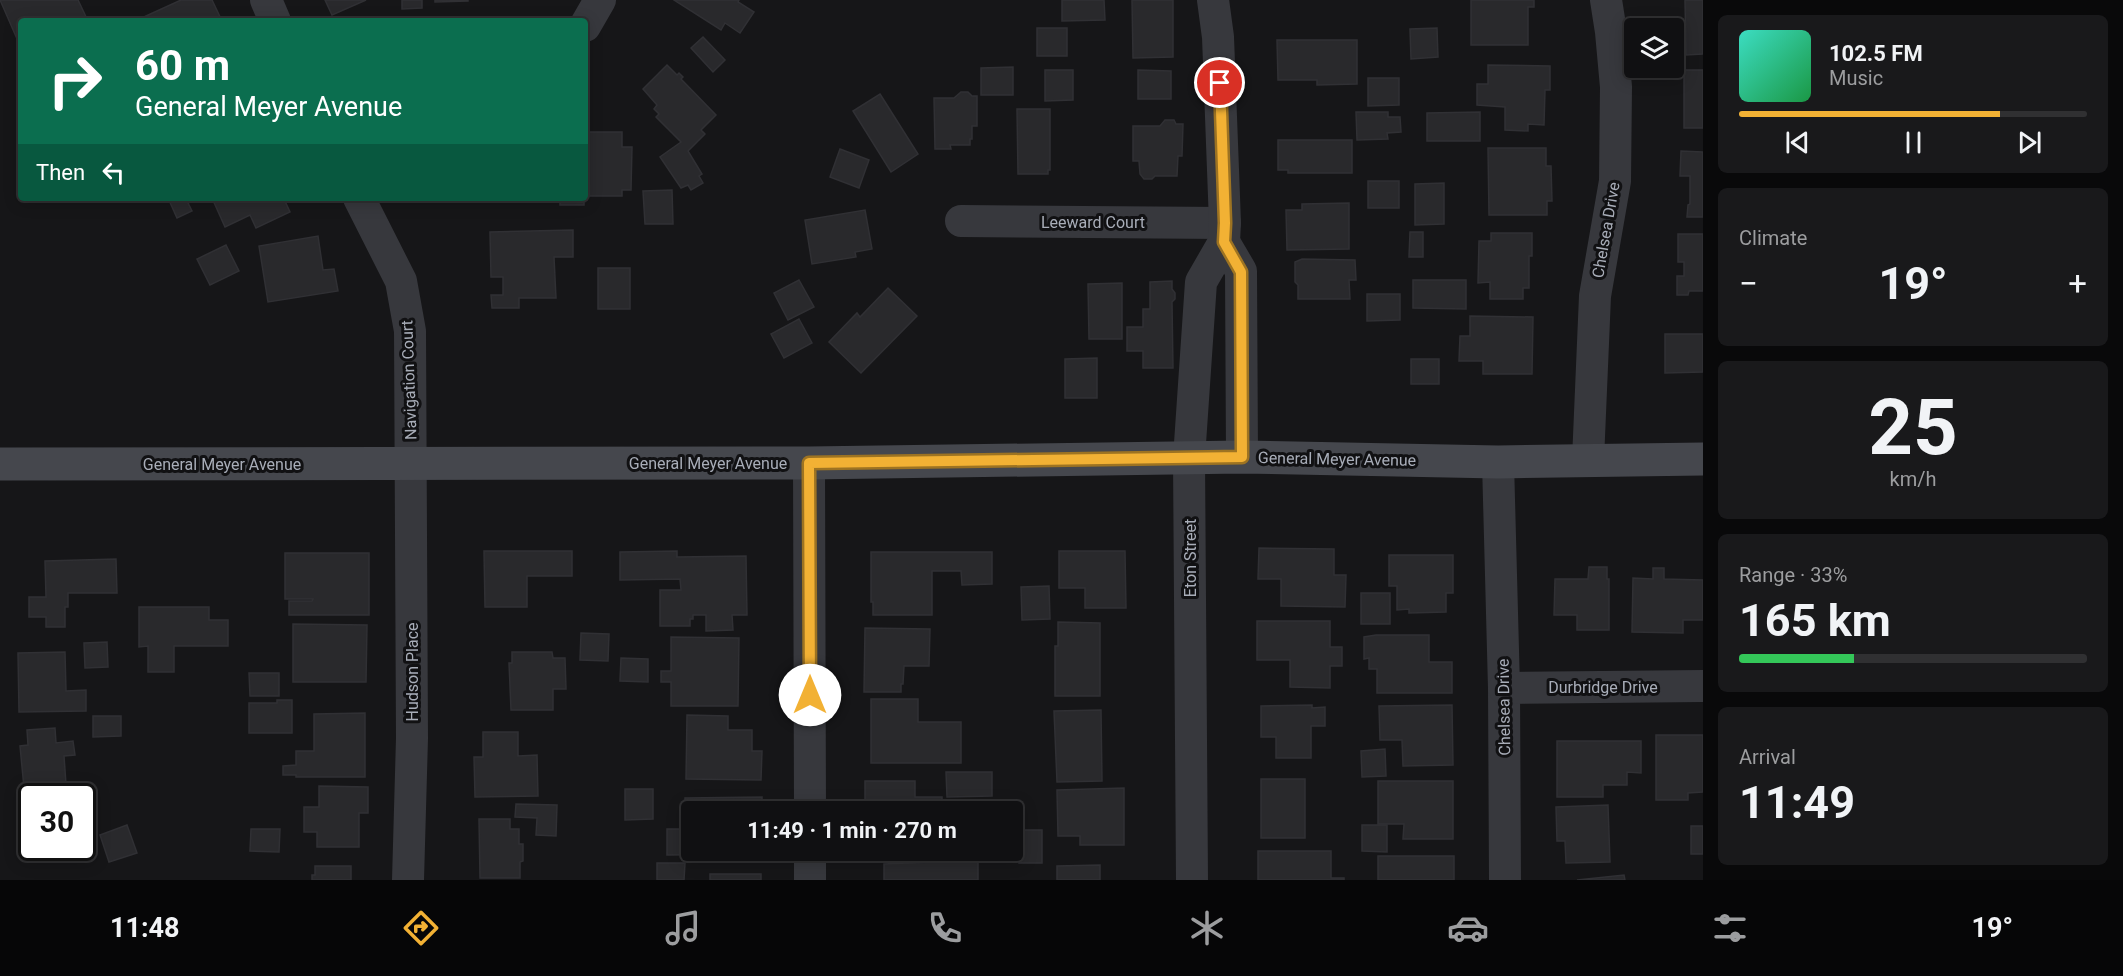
<!DOCTYPE html>
<meta charset="utf-8">
<style>
:root{--surface:#101012;--page:#19191b;--text:#f1f3f6;--muted:#9c9d9f;--line:#303032;--accent:#f2b134}
body{margin:0;font-family:Roboto,sans-serif;background:var(--page);color:var(--text);height:100vh;display:flex;flex-direction:column;font-size:22px;white-space:nowrap}
*{box-sizing:border-box;margin:0}
p{font-size:20px;color:var(--muted)}
.icon{flex:none;width:33px;height:33px;fill:none;stroke:currentColor;stroke-width:2;stroke-linecap:round;stroke-linejoin:round}
.map{position:relative;flex:1;overflow:hidden}
.details{display:flex;flex-direction:column;gap:15px;padding:15px;background:#09090a;width:420px}
.details>*{flex:none}
.top-card{position:absolute;left:18px;top:18px;width:570px;height:183px;border-radius:6px;box-shadow:0 3px 15px #0003,0 0 0 2px var(--line);background:#0b6e4f;color:#fff;overflow:hidden}
.fabs{position:absolute;left:1624px;top:18px;display:grid;gap:12px}
.fabs a{display:grid;place-items:center;width:60px;height:60px;border-radius:6px;background:var(--surface);box-shadow:0 3px 15px #0003,0 0 0 2px var(--line);font-size:30px}
.speed{position:absolute;left:18px;top:783px;display:flex;gap:12px;font-size:30px;font-weight:700;text-align:center}
.speed>*{display:grid;place-content:center;width:78px;height:78px;border-radius:50%;background:var(--surface);box-shadow:0 3px 15px #0003,0 0 0 2px var(--line);line-height:1}
.speed .limit{border:3px solid #111;border-radius:9px;background:#fff;color:#111}
.pin{position:absolute;display:grid;place-items:center;width:51px;height:51px;color:#fff;margin:-26px;border:3px solid #fff;border-radius:50%;box-shadow:0 2px 6px #0007}
.me{position:absolute;width:66px;margin:-33px;rotate:0deg;stroke-linejoin:round;filter:drop-shadow(0 0 4px #0008)}
.turn{display:flex;align-items:center;gap:21px;height:126px;padding:0 18px;font-size:27px}
.turn .icon{width:78px;height:78px;stroke-width:2.5}
.turn b{display:block;font-size:42px;line-height:51px}
.then{display:flex;align-items:center;height:57px;padding:0 18px;background:#0003;gap:12px;font-size:22px}
.big{font-size:45px;font-weight:700;line-height:1.1}
.details .card{flex:1;display:flex;flex-direction:column;justify-content:center;gap:9px;min-width:0;padding:0 21px;border-radius:9px;background:var(--page)}
.details .dial{align-items:center;gap:0}
.dial b{font-size:78px;line-height:1}
.song{display:flex;align-items:center;gap:18px}
.cover{width:72px;height:72px;border-radius:9px;background:linear-gradient(135deg,hsl(170 70% 55%),hsl(140 70% 35%))}
.played{height:6px;border-radius:3px;background:linear-gradient(90deg,var(--accent) 75%,var(--line) 75%)}
.keys{display:flex;justify-content:space-around;direction:ltr}
.heat{display:flex;justify-content:space-between;align-items:center;font-size:33px;direction:ltr}
.charge{height:9px;border-radius:4px;background:linear-gradient(90deg,#34c759 33%,var(--line) 0)}
.trip{position:absolute;left:681px;top:801px;width:342px;height:60px;border-radius:6px;background:var(--surface);box-shadow:0 3px 15px #0003,0 0 0 2px var(--line);font-weight:700;line-height:60px;text-align:center}
.tabs{display:flex;height:96px;justify-content:space-around;align-items:center;background:#060607;color:var(--muted)}
.tabs .icon{width:42px;height:42px}
.tabs .active{color:var(--accent)}
.tabs b{font-size:27px;color:var(--text)}
main{display:flex;flex:1;min-height:0}
.map>svg:first-child{display:block}
</style>
<main>
<div class="map">
<svg width="1703" height="880" viewBox="0 0 1703 880">
<rect width="100%" height="100%" fill="#161618"/>
<g fill="#29292c" stroke="#303034" stroke-width="1.5">
<path d="M0,0H78L88,21H21V48Z"/>
<path d="M181,0H212L222,21H135Z"/>
<path d="M325,0H366L332,15Z"/>
<path d="M402,0H422V8L402,9Z"/>
<path d="M435,0H468V1L435,2Z"/>
<path d="M674,0H739L738,2L754,12L740,33L725,23L721,30Z"/>
<path d="M1062,0H1104L1105,20L1062,21Z"/>
<path d="M1132,0H1173V57L1133,58Z"/>
<path d="M1471,0H1534V7H1528V45H1471Z"/>
<path d="M1685,0H1703V54L1686,55Z"/>
<rect x="1037" y="28" width="30" height="28"/>
<path d="M1437,28L1438,57L1411,59L1410,29Z"/>
<path d="M703,37L725,60L713,72L691,48Z"/>
<path d="M1277,40H1357V84L1317,85V80H1278Z"/>
<path d="M667,65L677,75L679,73L683,77L681,79L716,115L701,130L705,134L688,151L702,174L699,176L703,183L691,190L688,185L681,188L660,157L681,142L656,117L659,114L654,109L657,105L643,89Z"/>
<path d="M1488,65L1550,66V90H1545L1544,125L1528,124V131L1505,130V107L1477,105V84H1488Z"/>
<path d="M1013,67V95H981V68Z"/>
<path d="M1045,70H1073V100L1045,101Z"/>
<path d="M1138,70L1171,71V99H1138Z"/>
<rect x="1684" y="70" width="19" height="58"/>
<path d="M1368,78H1399V105L1368,106Z"/>
<path d="M961,92H968L972,96H977V126H972V139H970V145H950L951,149H935L934,98H954Z"/>
<path d="M880,94L918,154L891,172L853,111Z"/>
<path d="M1017,109H1050V170H1048V174H1018Z"/>
<path d="M1356,112H1388V117H1400L1401,132L1387,133L1388,139L1357,140Z"/>
<path d="M1480,112V141H1427V113Z"/>
<path d="M1165,120H1174L1176,124H1183L1182,156H1178L1177,176H1155L1152,179H1144L1140,174L1139,161H1133V126H1160Z"/>
<path d="M585,132H622V147H632L631,190H622V196H585Z"/>
<path d="M1278,140H1352V173H1288V170H1278Z"/>
<path d="M1488,148H1546V166H1551L1552,201H1547V215H1489Z"/>
<path d="M840,149L869,160L859,188L830,177Z"/>
<path d="M1681,151L1703,152V217H1687L1688,205L1690,204V176H1680Z"/>
<rect x="1368" y="181" width="31" height="27"/>
<path d="M1444,183V224L1415,225V184Z"/>
<path d="M672,190L673,224H645L643,191Z"/>
<path d="M168,198H198L188,203L192,211L177,218Z"/>
<path d="M212,198H286L284,199L290,212L256,228L250,215L225,227Z"/>
<rect x="560" y="198" width="24" height="7"/>
<path d="M1349,203V249L1287,250L1286,210H1302V204Z"/>
<path d="M865,210L872,249L855,252L856,257L812,264L805,220Z"/>
<path d="M573,230V257H554L556,298H519V308H492L491,295H503V277H491L490,232Z"/>
<path d="M1410,232H1423V257H1409Z"/>
<path d="M1491,233H1532V256H1529V288H1523V299H1490V282L1478,283L1479,241H1491Z"/>
<path d="M1678,234H1703V291H1689L1688,295H1677V276H1684V262H1678Z"/>
<path d="M318,236L323,270L334,269L338,291L268,302L259,246Z"/>
<path d="M226,245L239,271L210,285L197,259Z"/>
<path d="M1302,259L1355,260L1356,280H1349L1350,299H1298V285L1295,282V262Z"/>
<rect x="598" y="268" width="32" height="41"/>
<path d="M799,280L814,307L788,320L774,293Z"/>
<path d="M1413,280H1466V309L1413,308Z"/>
<path d="M1172,281V289L1175,293V299L1172,302L1173,368H1143V351H1127V327H1143V309H1150V282Z"/>
<path d="M1122,283V339H1089L1088,284Z"/>
<path d="M888,288L917,316L861,373L829,342L857,313L860,317Z"/>
<path d="M1367,294H1400V320L1367,321Z"/>
<path d="M1470,316L1533,317L1532,374H1483V361H1459L1460,336H1470Z"/>
<path d="M799,319L812,343L784,358L771,334Z"/>
<path d="M1665,334H1703V372L1665,373Z"/>
<path d="M1097,358V398H1065V359Z"/>
<rect x="1411" y="359" width="28" height="25"/>
<path d="M1259,548L1334,549V575H1346L1345,607L1281,606V579H1258Z"/>
<path d="M484,551H572V576H527V607H485Z"/>
<path d="M677,551V557L746,556L747,615H732L733,630L706,631V615H693V619H690V626H660V590H681L680,579L620,580V552Z"/>
<path d="M1059,551H1125L1126,608H1085V588H1059Z"/>
<path d="M871,552H992V584L962,585L961,571H932V615H873V602H871Z"/>
<path d="M285,553H369V615H289V601H312L313,599H285Z"/>
<path d="M1389,555H1453V593H1446V612L1409,613V609L1397,610V586H1389Z"/>
<path d="M116,559L117,593H68V607H65V627H46V617H29V597H46L45,561Z"/>
<path d="M1589,567H1607V579H1609V630H1577V615H1554L1555,579H1588Z"/>
<path d="M1653,568H1664V579L1703,580V620H1683V633L1632,632L1633,578L1653,579Z"/>
<path d="M1049,586L1050,619L1022,620L1021,587Z"/>
<rect x="1361" y="593" width="29" height="31"/>
<path d="M139,607H209V620H228V646H174V672H148V646L139,647Z"/>
<path d="M1257,621H1330V647H1342V666H1330V688L1290,687V660H1257Z"/>
<path d="M1058,622L1100,623V696H1055V646H1058Z"/>
<path d="M293,624L367,625L366,682H293Z"/>
<path d="M865,628L930,629L929,666H904L903,684H901V692H864Z"/>
<path d="M581,633L609,634L608,661L580,660Z"/>
<path d="M1376,635H1429V662H1452V693H1377V669H1369V658L1364,659V637Z"/>
<path d="M671,637L739,638L738,706H671V682H661V671H671Z"/>
<path d="M107,642L108,667L85,668L84,643Z"/>
<path d="M65,652L66,691L86,690V711L19,712L18,653Z"/>
<path d="M512,652H552L553,658H565L566,689H553V710H511L509,663H512Z"/>
<path d="M621,658L648,659V682L620,681Z"/>
<path d="M249,673H279V696H250Z"/>
<path d="M871,699H918V722H961V763H871Z"/>
<path d="M277,700H292V733H249V703H277Z"/>
<path d="M1312,705V708L1325,707V726H1311V758H1276V737H1261V706Z"/>
<path d="M1452,705L1453,765L1403,766L1402,740H1380L1379,706Z"/>
<path d="M1101,710L1102,781L1057,782L1054,711Z"/>
<path d="M365,713V777H296V775H283V766L296,765V751H314V714Z"/>
<path d="M687,715L728,716V730H752V751H762L761,780L686,779Z"/>
<path d="M93,716H121V736L93,737Z"/>
<path d="M55,728L56,743L73,741L75,755L64,756L66,784L24,788L20,746L28,745L27,730Z"/>
<path d="M483,732H518V756L537,755L538,796L475,797L474,757H483Z"/>
<path d="M1656,735H1703V792L1688,793V800H1656Z"/>
<path d="M1557,741H1641V773L1627,772V785H1603V797H1557Z"/>
<path d="M1385,749L1386,776L1362,777L1361,751Z"/>
<path d="M946,772H992V796L947,797Z"/>
<rect x="1261" y="779" width="44" height="59"/>
<path d="M865,781H915V797H942V812H865Z"/>
<path d="M1378,781H1453V839H1403L1404,824H1378Z"/>
<path d="M319,786L368,787V813H359V847H317V832H304V807H319Z"/>
<path d="M1124,788V845H1080V836H1058L1057,790Z"/>
<path d="M625,789H653V819L625,820Z"/>
<path d="M74,791V796H33Z"/>
<path d="M762,797V812H692V818H685V798Z"/>
<path d="M516,804L557,805L556,836L536,835L537,818L515,817Z"/>
<path d="M1608,805L1610,862L1566,863L1565,841H1557L1556,807Z"/>
<path d="M89,806L92,832L83,834L84,842L94,841L96,855L44,861L42,848H82V807Z"/>
<path d="M479,819H510V829H519V844H523V861L520,862V878H480Z"/>
<path d="M127,825L137,853L109,862L100,835Z"/>
<path d="M1362,825H1387V852L1362,851Z"/>
<rect x="1691" y="826" width="12" height="28"/>
<path d="M251,829H280L279,852L250,851Z"/>
<path d="M667,829H692V850H763V854L667,855Z"/>
<path d="M1018,830H1042V863H1019Z"/>
<path d="M978,850V880H884V864L931,862V851Z"/>
<path d="M1258,851H1331V878H1344V880H1258Z"/>
<rect x="1378" y="856" width="76" height="24"/>
<path d="M657,863H685L684,880H657Z"/>
<path d="M1100,865V880H1057V866Z"/>
<path d="M315,866H351V880H312V875H315Z"/>
<rect x="710" y="874" width="51" height="6"/>
<path d="M1624,875L1625,880H1577Z"/>
</g>
<g fill="none" stroke-linecap="round" stroke-linejoin="round">
<g stroke="#37383d" stroke-width="32">
<path d="M266,0L275,21"/>
<path d="M585,26L600,0"/>
<path d="M359,198L401,281L410,331L412,738L408,880"/>
<path d="M961,221L1225,223"/>
<path d="M1224,242L1241,271L1242,457"/>
<path d="M1588,460L1595,296L1615,181L1616,87L1611,32L1606,0"/>
<path d="M1498,462L1504,688L1505,880"/>
<path d="M809,463L810,812"/>
<path d="M1504,688L1703,686"/>
<path d="M810,850V880"/>
<path d="M1192,880L1189,458L1201,282L1224,242L1225,223L1218,37L1213,0"/>
</g>
<path stroke="#45474d" stroke-width="33" d="M0,464L809,463L1242,457L1498,462L1703,459"/>
</g>
<g fill="none" stroke-linecap="round" stroke-linejoin="round">
<defs>
<path id="route" d="M810,695L809,463L1242,457L1241,272L1224,242L1225,223L1220,83"/>
</defs>
<use href="#route" stroke="#9d7322" stroke-width="15"/>
<use href="#route" stroke="#f2b134" stroke-width="10"/>
</g>
<g text-anchor="middle" dominant-baseline="central" stroke-width="6" stroke-linejoin="round" paint-order="stroke">
<g font-size="16" fill="#a8adb8" stroke="#111113">
<text x="1093" y="222">Leeward Court</text>
<text transform="translate(1606 230) rotate(-80)">Chelsea Drive</text>
<text transform="translate(409 380) rotate(-92)">Navigation Court</text>
<text transform="translate(1337 459) rotate(1)">General Meyer Avenue</text>
<text x="708" y="463">General Meyer Avenue</text>
<text x="222" y="464">General Meyer Avenue</text>
<text transform="translate(1190 558) rotate(-90)">Eton Street</text>
<text transform="translate(412 672) rotate(-90)">Hudson Place</text>
<text x="1603" y="687">Durbridge Drive</text>
<text transform="translate(1504 707) rotate(-91)">Chelsea Drive</text>
</g>
</g>
</svg>
<div class="fabs">
<a><svg class="icon" aria-label="layers" viewBox="0 0 24 24"><path d="M12 4l9 5-9 5-9-5zM3 14l9 5 9-5"/></svg></a>
</div>
<div class="speed"><div class="limit">30</div></div>
<div class="pin" style="left:1220px;top:83px;background:#d93025"><svg class="icon" aria-label="arrive" viewBox="0 0 24 24"><path d="M6 21V4h12l-3 4 3 4H6"/></svg></div>
<svg class="me" style="left:810px;top:695px" viewBox="-20 -20 40 40"><circle r="19" fill="#fff"/><path d="M0-13L10 11 0 6-10 11z" fill="#f2b134"/></svg>
<div class="trip">11:49 · 1 min · 270 m</div>
<div class="top-card">
<div class="turn"><svg class="icon" aria-label="right" viewBox="0 0 24 24"><path d="M7 20v-9h11M14 6l5 5-5 5"/></svg><div><b>60 m</b>General Meyer Avenue</div></div>
<div class="then">Then<svg class="icon" aria-label="left" viewBox="0 0 24 24"><path d="M17 20v-9H6M10 6l-5 5 5 5"/></svg></div>
</div>
</div>
<section class="details">
<div class="card">
<div class="song"><i class="cover"></i><div><b>102.5 FM</b><p>Music</p></div></div>
<div class="played"></div>
<div class="keys"><svg class="icon" aria-label="previous" viewBox="0 0 24 24"><path d="M18 5L8 12l10 7zM5 5v14"/></svg><svg class="icon" aria-label="pause" viewBox="0 0 24 24"><path d="M8 5v14M16 5v14"/></svg><svg class="icon" aria-label="next" viewBox="0 0 24 24"><path d="M6 5l10 7-10 7zM19 5v14"/></svg></div>
</div>
<div class="card"><p>Climate</p>
<div class="heat"><a>−</a><b class="big">19°</b><a>+</a></div>
</div>
<div class="card dial"><b>25</b><p>km/h</p></div>
<div class="card"><p>Range · 33%</p><b class="big">165 km</b><div class="charge"></div></div>
<div class="card"><p>Arrival</p><b class="big">11:49</b></div>
</section>
</main>
<nav class="tabs">
<b>11:48</b>
<svg class="icon active" aria-label="directions" viewBox="0 0 24 24"><path d="M12 3l9 9-9 9-9-9zM9 14v-3h6M13 9l2 2-2 2"/></svg>
<svg class="icon" aria-label="music" viewBox="0 0 24 24"><path d="M9 18V5l10-2v13"/><circle cx="6" cy="18" r="3"/><circle cx="16" cy="16" r="3"/></svg>
<svg class="icon" aria-label="phone" viewBox="0 0 24 24"><path d="M5 4h4l2 5-3 2q2 4 5 5l2-3 5 2v4C11 20 4 13 5 4z"/></svg>
<svg class="icon" aria-label="climate" viewBox="0 0 24 24"><path d="M12 3v18M4 7l16 10M4 17L20 7"/></svg>
<svg class="icon" aria-label="car" viewBox="0 0 24 24"><path d="M5 17H2v-5l4-1 3-4h7l3 4 3 1v5h-3M9 17h6M6 11h13"/><circle cx="7" cy="17" r="2"/><circle cx="17" cy="17" r="2"/></svg>
<svg class="icon" aria-label="filters" viewBox="0 0 24 24"><path d="M4 7h16M4 17h16"/><circle cx="9" cy="7" r="2"/><circle cx="15" cy="17" r="2"/></svg>
<b>19°</b>
</nav>
